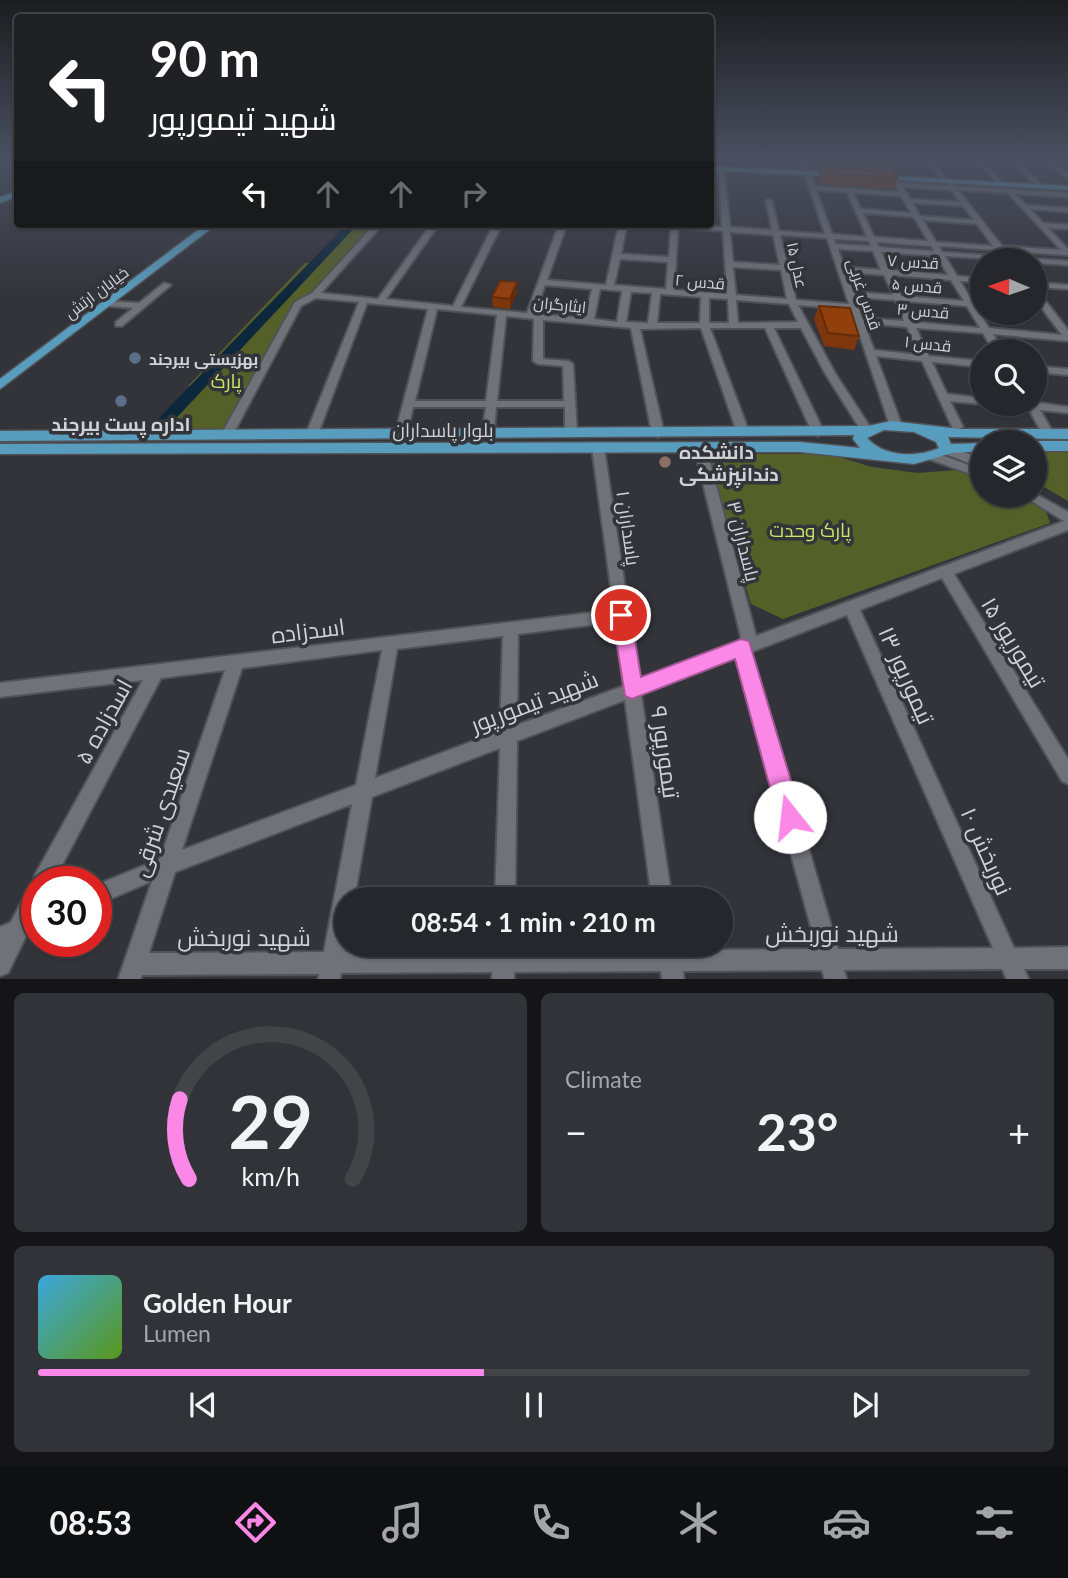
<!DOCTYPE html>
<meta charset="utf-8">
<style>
:root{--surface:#26272c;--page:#323338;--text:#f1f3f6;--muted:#a4a5a9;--line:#424448;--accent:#fb87e6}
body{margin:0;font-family:Lato,Cairo,sans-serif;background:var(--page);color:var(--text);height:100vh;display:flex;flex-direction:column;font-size:26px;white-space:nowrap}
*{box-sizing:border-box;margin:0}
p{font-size:23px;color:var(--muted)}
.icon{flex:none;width:38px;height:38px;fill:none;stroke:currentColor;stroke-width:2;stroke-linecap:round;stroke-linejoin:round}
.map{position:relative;height:979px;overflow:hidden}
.panel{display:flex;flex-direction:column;gap:14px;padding:14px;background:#151518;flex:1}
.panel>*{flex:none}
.hud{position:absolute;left:14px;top:14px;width:700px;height:214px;border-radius:7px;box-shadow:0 2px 5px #0004,0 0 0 2px var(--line);background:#202124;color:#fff;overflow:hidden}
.needle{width:46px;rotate:272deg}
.buttons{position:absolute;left:970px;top:248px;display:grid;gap:14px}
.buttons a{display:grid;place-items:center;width:77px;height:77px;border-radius:50%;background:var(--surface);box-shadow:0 2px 5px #0004,0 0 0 2px var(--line);font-size:35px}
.speed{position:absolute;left:21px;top:866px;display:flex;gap:14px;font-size:35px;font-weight:700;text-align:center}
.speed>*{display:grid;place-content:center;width:91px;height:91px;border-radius:50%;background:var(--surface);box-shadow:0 2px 5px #0004,0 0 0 2px var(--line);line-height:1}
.speed .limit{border:10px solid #d22;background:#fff;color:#111}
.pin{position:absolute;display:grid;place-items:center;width:60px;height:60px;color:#fff;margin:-30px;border:4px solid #fff;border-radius:50%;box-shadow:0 2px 7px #0007}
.me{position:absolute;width:77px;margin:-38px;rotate:344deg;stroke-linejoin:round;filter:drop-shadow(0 0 5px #0008)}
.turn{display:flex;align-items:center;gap:24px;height:147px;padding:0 21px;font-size:32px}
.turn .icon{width:91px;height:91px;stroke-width:2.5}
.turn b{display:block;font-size:49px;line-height:60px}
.lanes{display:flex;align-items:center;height:66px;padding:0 21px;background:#0003;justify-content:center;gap:35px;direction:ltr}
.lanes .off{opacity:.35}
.big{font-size:52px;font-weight:700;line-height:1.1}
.panel .widget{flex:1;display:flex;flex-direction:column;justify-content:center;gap:10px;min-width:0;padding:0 24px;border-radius:10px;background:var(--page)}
.panel .dial{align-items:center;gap:0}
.dial svg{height:182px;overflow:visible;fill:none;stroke:var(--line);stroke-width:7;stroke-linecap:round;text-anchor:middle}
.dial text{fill:var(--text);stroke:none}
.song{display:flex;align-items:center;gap:21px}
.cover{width:84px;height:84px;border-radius:10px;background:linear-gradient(135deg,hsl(200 70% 55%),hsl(90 70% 35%))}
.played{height:7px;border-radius:4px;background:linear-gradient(90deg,var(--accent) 45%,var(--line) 45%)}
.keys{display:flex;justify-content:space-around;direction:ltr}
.heat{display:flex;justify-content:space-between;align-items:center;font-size:38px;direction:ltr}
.panel .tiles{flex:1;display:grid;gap:14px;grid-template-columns:1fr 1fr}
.widget:last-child{grid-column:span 2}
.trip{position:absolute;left:334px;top:887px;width:399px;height:70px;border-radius:35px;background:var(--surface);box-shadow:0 2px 5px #0004,0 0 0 2px var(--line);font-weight:700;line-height:70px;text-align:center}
.dock{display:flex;height:112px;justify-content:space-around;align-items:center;background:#0f1012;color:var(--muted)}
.dock .icon{width:49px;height:49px}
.dock .on{color:var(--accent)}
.dock b{font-size:32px;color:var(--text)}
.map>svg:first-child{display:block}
</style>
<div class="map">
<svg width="1068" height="980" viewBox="0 0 1068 980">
<rect width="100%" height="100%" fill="#33343a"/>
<g fill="#556029">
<path d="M351,224H375L316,291L299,298L224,430L162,431L203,387L188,386L305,263H312Z"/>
<path d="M1034,451H1068V501L1034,481Z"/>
<path d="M706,454H829L872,467L917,473L957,470L982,477V495C1008,495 1042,491 1050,523L783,619L751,604Z"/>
</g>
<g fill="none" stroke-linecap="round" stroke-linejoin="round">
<path fill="#0d273c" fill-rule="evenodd" d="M347,224H358L167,428H155L153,425L155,422Z"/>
<defs>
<g id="minor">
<path d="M799,158H805L815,186L899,192L878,158H884L900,183L948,186L947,184L950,182L955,186L1068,193V197L1015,194L1026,205L1068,208V212L1030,209L1043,223L1068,225V229L1048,228L1068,249V255L1005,251L1007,253L1003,255L997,250L939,246L942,252L1068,261V265L1034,263V261L945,256L957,276L982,278V282L960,281L973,302H982V308L976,307L989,328L1062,335L1034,298V290H1037L1068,330V341L993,334L1004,352H994L983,333L916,328L929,356L982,361V367L932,362L947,394L982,398V404L950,401L963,427L957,430L953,429L922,361L876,356L902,426L896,429L890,426L851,309L798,305L835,373L872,430L870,432H862L825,373L801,328H774L824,432L818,436L812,432L765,328H710L749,432L743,436L737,432L701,328L640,329L664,433L658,437L652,433L631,328L543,320V359L568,361L573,364L577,433L575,435H567L565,433V407H496L494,433L488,437L482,433L486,407H413L407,434L401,438L395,434L428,309L367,303L318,434L312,438L306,434L359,302L316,298L301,306L231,438L227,439L221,435L295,302L312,293L375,224H383L321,293L378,299L431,224H439L386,299L453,306L494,224H502L461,307L527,313L559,224H567L547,280L606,285L619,224H627L621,254L669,257L671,228L649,226L645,224L722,227L719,167L724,168L730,227L772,230L766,201L769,199L772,201L779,231L825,234ZM903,187L951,190L960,202L910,199ZM816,190L847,192L867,237L832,234ZM958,190L1008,193L1061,250L1002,246ZM853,193L901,196L911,213L861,209ZM913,203L963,206L974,220L920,216ZM863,213L914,217L928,241L874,237ZM923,220L977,224L993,246L936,242ZM678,228L723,231L727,294L674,290ZM730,232L773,235L780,265L733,262ZM780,235L827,238L849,304L796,300ZM834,239L869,241L871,246L836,244ZM876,242L931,246L934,251L879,247ZM838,249L873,251L881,270L844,267ZM881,252L937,256L948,275L890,270ZM620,259L668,262L666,289L614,285ZM733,267L781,270L787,299L736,295ZM846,272L884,275L893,295L853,292ZM892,275L951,280L964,301L901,296ZM545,285L592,289L585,318L535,314ZM600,289L622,291L617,322L594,319ZM631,292L652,293L648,323L626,322ZM660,294L701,297L700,323H657ZM855,297L895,300L904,321L862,318ZM709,298L728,299L729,323H709ZM736,300L789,304L798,322L738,323ZM904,301L967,306L980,328L914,322ZM437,309L497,315L486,401H415ZM506,316L534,319L533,361L538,364L563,366L564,401H497ZM864,323L907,327L919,355L874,350Z"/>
<path d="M926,158H932L946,180H942Z"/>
<path d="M974,158H980L1001,181V183H997Z"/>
<path d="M1008,158H1014L1040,183V185H1036Z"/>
<path d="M1041,158H1047L1068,174V179Z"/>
<path d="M1034,282L1068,285V289L1034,287Z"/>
<path d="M164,283L171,285L122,326H116V322L133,308L108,306L104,303L105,301L139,303Z"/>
<path d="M1034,366L1068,369V375L1034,372Z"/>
<path d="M1034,402L1068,407V413L1040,410L1054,434L1052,437H1044L1029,409L1011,407L1006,404H1034Z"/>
<path d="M700,443L706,447L756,636L1064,521L1022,495H1034V493L1068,512V530L954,574L1068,759V784L1062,781L942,578L860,610L1014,948L1068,947V969H1024L1029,980H1007L1002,969L844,970L847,980H825L822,970L683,971L684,980H662L661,971L514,972V980H492V972L341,973L340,980H318L319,974L142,975L140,980H118L152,881L96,905V885L160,859L225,670L161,678L53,882H37V931L26,936L8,973L0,976V927L11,922L30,886L33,885L35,875L143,680L0,697V683L614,610L592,448L598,444L604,448L639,680L742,641L694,447ZM847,615L993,948L838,949L751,652ZM615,622L624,686L517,725L518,634ZM503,636L500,731L375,778L397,649ZM382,650L356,785L182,850L242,668ZM737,657L817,949L679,950V945H657L658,950L514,951L515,945H493V951L345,952L346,900H354L372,797L500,748L495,900H515L517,741L625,700L652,900H672L641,694ZM352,804L324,952L149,953L175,872Z"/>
<path d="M947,446L982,459V468L943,453L941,450Z"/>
<path d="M933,452L982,470V478L929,459L927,456Z"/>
</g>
<g id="major">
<path d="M710,166L841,173L845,175L841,177L710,170Z"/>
<path d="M874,175L1068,186V190L877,179Z"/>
<path d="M18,191V196L0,203V197Z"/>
<path d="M206,224H217L0,389V379Z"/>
<path d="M891,421L960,429H1068V439L948,437L951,444L987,443H982V451L952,453L914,464L800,452L0,454V444L800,442L860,448L853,439L854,435L0,441V431L868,426ZM884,430L914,432L936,442L939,448C916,458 884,457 867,438Z"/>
<path d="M1034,441H1068V451H1034V443H1029Z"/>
</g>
</defs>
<use href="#minor" stroke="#515257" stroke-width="4"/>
<use href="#major" stroke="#515257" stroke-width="3"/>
<use href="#minor" fill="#707279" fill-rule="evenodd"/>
<use href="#major" fill="#599dbe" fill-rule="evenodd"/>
</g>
<g fill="#7e360c">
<path d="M811,158H854L855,161L853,170H862L857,158H885L888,163L885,171L898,178L894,189L819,184L818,179L820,170L816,169Z"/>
<path d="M517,282V292L510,309L493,307L492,297Z"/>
<path d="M819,306L859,336L854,350L824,346L814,319Z"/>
</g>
<path fill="#662c0a" d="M517,282V292L510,309V299Z"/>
<g fill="#923f0e" stroke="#662c0a" stroke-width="2">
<path d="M819,158H854L855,161L819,159Z"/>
<path d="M864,158H885L888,163L866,161Z"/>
<path d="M821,168L894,172L898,178L822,173Z"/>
<path d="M500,281L517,282L510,299L492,297Z"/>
<path d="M819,306L850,308L859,336L828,333Z"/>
</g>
<linearGradient id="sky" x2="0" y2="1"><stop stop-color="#1c1d20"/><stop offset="0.54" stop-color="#4a5060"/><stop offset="1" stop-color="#4a5060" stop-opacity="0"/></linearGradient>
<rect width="1068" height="295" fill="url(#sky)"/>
<path fill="#fb87e6" stroke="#a35896" stroke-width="2" d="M621,607L628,609L631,615L641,677L741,639L749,641L802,817L798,825L790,829L781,825L778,817L735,659L632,699L625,696L612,615L615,609Z"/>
<g fill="#5c6f8a" stroke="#33343a" stroke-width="2.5">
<circle cx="135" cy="358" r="7"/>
<circle cx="121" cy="401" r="7"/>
</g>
<circle fill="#8d6e63" stroke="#33343a" stroke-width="2.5" cx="665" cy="462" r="7"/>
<g text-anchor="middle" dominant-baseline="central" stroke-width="7" stroke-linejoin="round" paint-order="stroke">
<g font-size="16" fill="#d1d2d6" stroke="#33343a">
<text transform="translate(913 261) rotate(4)">قدس ۷</text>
<text transform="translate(798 265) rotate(78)">عدل ۱۵</text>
<text transform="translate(700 281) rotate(5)">قدس ۲</text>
<text transform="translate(917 285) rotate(5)">قدس ۵</text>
<text transform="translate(96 292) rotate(-37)">خیابان ارتش</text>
<text transform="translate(865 294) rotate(71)">قدس غربی</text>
<text transform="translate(560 304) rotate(6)">ایثارگران</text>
<text transform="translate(923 310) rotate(5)">قدس ۳</text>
<text transform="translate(928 343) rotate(6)">قدس ۱</text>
</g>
<g font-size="16" font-weight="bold" fill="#d1d2d6" stroke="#33343a" text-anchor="start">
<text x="149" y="358">بهزیستی بیرجند</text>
</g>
<g font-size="19" fill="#cce767" stroke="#33343a">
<text x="226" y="380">پارک</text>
<text x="810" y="529">پارک وحدت</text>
</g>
<g font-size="19" font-weight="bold" fill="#d1d2d6" stroke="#33343a">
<text x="121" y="423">اداره پست بیرجند</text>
<text x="679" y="451" text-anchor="start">دانشکده<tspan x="679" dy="22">دندانپزشکی</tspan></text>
</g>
<g font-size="19" fill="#d1d2d6" stroke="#33343a">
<text x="443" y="429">بلوار پاسداران</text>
<text transform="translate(629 528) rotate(82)">پاسداران ۱</text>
<text transform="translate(744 541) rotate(76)">پاسداران ۳</text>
</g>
<g font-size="23" fill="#d1d2d6" stroke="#33343a">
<text transform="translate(308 630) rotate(-7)">اسدزاده</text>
<text transform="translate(1014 642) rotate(59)">تیمورپور ۱۵</text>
<text transform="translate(907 675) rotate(66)">تیمورپور ۱۳</text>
<text transform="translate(534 701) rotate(-21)">شهید تیمورپور</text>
<text transform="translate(103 721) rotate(-61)">اسدزاده ۵</text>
<text transform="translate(666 752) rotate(82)">تیمورپور ۹</text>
<text transform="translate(160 812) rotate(-71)">سعیدی شرقی</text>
<text transform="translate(987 851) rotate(66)">نوربخش ۱۰</text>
<text x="832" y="933">شهید نوربخش</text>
<text x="244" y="937">شهید نوربخش</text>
</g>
</g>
</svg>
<div class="buttons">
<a><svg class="needle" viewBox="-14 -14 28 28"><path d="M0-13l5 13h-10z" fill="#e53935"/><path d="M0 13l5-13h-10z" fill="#a4a5a9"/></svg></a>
<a><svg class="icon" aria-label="search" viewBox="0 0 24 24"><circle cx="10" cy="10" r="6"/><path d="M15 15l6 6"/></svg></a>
<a><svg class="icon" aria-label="layers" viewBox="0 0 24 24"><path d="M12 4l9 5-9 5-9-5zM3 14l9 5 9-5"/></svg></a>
</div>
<div class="speed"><div class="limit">30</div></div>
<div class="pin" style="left:621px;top:615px;background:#d93025"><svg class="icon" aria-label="arrive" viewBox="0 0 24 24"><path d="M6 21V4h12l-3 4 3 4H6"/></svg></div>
<svg class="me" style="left:790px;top:817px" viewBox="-20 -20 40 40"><circle r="19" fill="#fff"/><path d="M0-13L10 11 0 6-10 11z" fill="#fb87e6"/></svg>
<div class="trip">08:54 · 1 min · 210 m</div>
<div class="hud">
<div class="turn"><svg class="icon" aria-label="left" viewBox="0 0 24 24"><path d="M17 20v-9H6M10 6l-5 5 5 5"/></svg><div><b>90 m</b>شهید تیمورپور</div></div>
<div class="lanes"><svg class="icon" aria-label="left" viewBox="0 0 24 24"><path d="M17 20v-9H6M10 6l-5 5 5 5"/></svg><svg class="icon off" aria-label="ahead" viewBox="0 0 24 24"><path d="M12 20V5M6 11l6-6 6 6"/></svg><svg class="icon off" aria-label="ahead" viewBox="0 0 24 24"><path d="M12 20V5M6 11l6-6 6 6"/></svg><svg class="icon off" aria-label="right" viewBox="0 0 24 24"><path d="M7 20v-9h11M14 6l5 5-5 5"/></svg></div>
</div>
</div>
<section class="panel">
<div class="tiles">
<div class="widget dial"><svg viewBox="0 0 100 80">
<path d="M14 69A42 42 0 1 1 86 69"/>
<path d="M14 69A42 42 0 0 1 10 34" stroke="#fb87e6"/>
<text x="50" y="56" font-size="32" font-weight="700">29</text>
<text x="50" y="72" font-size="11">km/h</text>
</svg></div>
<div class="widget"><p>Climate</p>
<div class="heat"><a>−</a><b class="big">23°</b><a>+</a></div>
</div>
<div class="widget">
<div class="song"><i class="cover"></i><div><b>Golden Hour</b><p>Lumen</p></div></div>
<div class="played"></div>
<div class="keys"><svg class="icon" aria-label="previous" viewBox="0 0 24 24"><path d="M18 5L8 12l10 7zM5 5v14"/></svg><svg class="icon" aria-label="pause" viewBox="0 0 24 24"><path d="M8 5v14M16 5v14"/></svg><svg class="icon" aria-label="next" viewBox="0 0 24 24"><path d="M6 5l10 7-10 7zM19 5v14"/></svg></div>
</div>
</div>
</section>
<nav class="dock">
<b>08:53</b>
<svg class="icon on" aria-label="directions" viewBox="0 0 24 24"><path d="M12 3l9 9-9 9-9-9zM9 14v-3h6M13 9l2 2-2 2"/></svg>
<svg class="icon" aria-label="music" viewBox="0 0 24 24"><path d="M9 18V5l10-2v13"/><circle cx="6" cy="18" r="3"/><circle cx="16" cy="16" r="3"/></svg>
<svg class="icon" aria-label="phone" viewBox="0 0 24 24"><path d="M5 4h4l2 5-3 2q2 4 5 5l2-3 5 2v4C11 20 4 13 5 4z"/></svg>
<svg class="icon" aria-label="climate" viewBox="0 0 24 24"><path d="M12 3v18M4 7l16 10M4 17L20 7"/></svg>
<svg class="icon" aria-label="car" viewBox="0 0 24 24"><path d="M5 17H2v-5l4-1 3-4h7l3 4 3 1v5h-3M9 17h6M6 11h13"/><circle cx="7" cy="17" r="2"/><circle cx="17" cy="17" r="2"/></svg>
<svg class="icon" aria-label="filters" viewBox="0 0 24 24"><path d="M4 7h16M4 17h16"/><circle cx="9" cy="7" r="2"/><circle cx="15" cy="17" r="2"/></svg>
</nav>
